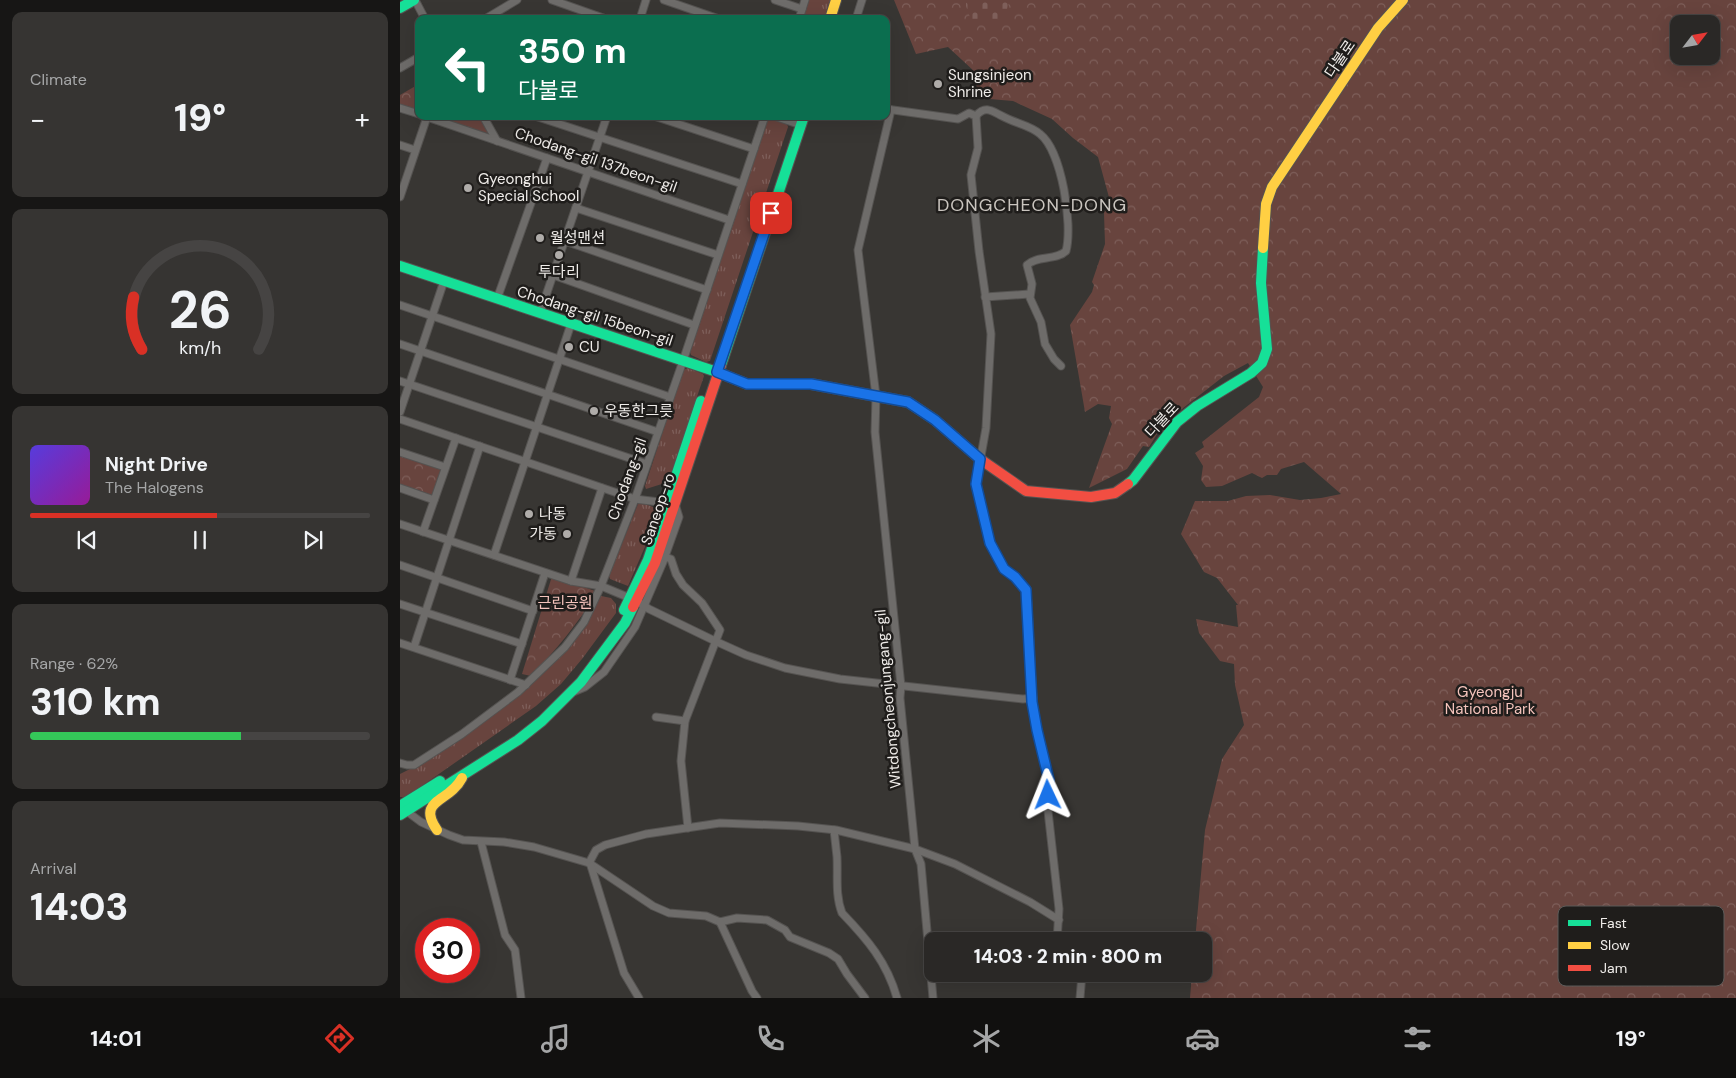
<!DOCTYPE html>
<meta charset="utf-8">
<style>
:root{--surface:#2a2826;--page:#363432;--text:#f1f3f6;--muted:#a5a6a7;--line:#464443;--accent:#d93025}
body{margin:0;font-family:"DM Sans","Noto Sans KR",sans-serif;background:var(--page);color:var(--text);height:100vh;display:flex;flex-direction:column;font-size:19px;white-space:nowrap}
*{box-sizing:border-box;margin:0}
p{font-size:16px;color:var(--muted)}
.icon{flex:none;width:28px;height:28px;fill:none;stroke:currentColor;stroke-width:2;stroke-linecap:round;stroke-linejoin:round}
.map{position:relative;flex:1;overflow:hidden}
.sheet{display:flex;flex-direction:column;gap:12px;padding:12px;background:#171615;width:400px}
.sheet>*{flex:none}
.top-card{position:absolute;left:15px;top:15px;width:475px;height:105px;border-radius:10px;box-shadow:0 5px 20px #0002,0 0 0 1px var(--line);background:#0b6e4f;color:#fff;overflow:hidden}
.needle{width:32px;rotate:59deg}
.tools{position:absolute;left:1270px;top:15px;display:grid;gap:10px}
.tools a{display:grid;place-items:center;width:50px;height:50px;border-radius:10px;background:var(--surface);box-shadow:0 5px 20px #0002,0 0 0 1px var(--line);font-size:25px}
.speed{position:absolute;left:15px;top:918px;display:flex;gap:10px;font-size:25px;font-weight:700;text-align:center}
.speed>*{display:grid;place-content:center;width:65px;height:65px;border-radius:50%;background:var(--surface);box-shadow:0 5px 20px #0002,0 0 0 1px var(--line);line-height:1}
.speed .limit{border:8px solid #d22;background:#fff;color:#111}
.pin{position:absolute;display:grid;place-items:center;width:42px;height:42px;color:#fff;margin:-21px;border-radius:10px;box-shadow:0 2px 8px #0006}
.me{position:absolute;width:55px;margin:-28px;rotate:358deg;stroke-linejoin:round;filter:drop-shadow(0 0 4px #0008)}
.turn{display:flex;align-items:center;gap:18px;height:105px;padding:0 20px;font-size:22px}
.turn .icon{width:65px;height:65px;stroke-width:2.5}
.turn b{display:block;font-size:35px;line-height:42px}
.big{font-size:38px;font-weight:800;line-height:1.1}
.sheet .tile{flex:1;display:flex;flex-direction:column;justify-content:center;gap:8px;min-width:0;padding:0 18px;border-radius:10px;background:var(--page)}
.sheet .dial{align-items:center;gap:0}
.dial svg{height:130px;overflow:visible;fill:none;stroke:var(--line);stroke-width:7;stroke-linecap:round;text-anchor:middle}
.dial text{fill:var(--text);stroke:none}
.song{display:flex;align-items:center;gap:15px}
.cover{width:60px;height:60px;border-radius:8px;background:linear-gradient(135deg,hsl(250 70% 55%),hsl(300 70% 35%))}
.played{height:5px;border-radius:2px;background:linear-gradient(90deg,var(--accent) 55%,var(--line) 55%)}
.keys{display:flex;justify-content:space-around;direction:ltr}
.heat{display:flex;justify-content:space-between;align-items:center;font-size:28px;direction:ltr}
.charge{height:8px;border-radius:4px;background:linear-gradient(90deg,#34c759 62%,var(--line) 0)}
.trip{position:absolute;left:524px;top:932px;width:288px;height:50px;border-radius:10px;background:var(--surface);box-shadow:0 5px 20px #0002,0 0 0 1px var(--line);font-weight:800;line-height:50px;text-align:center}
.dock{display:flex;height:80px;justify-content:space-around;align-items:center;background:#11100f;color:var(--muted)}
.dock .icon{width:35px;height:35px}
.dock .active{color:var(--accent)}
.dock b{font-size:22px;color:var(--text)}
main{display:flex;flex:1;min-height:0}
.map>svg:first-child{display:block}
</style>
<main>
<section class="sheet">
<div class="tile"><p>Climate</p>
<div class="heat"><a>−</a><b class="big">19°</b><a>+</a></div>
</div>
<div class="tile dial"><svg viewBox="0 0 100 80">
<path d="M14 69A42 42 0 1 1 86 69"/>
<path d="M14 69A42 42 0 0 1 9 37" stroke="#d93025"/>
<text x="50" y="56" font-size="32" font-weight="700">26</text>
<text x="50" y="72" font-size="11">km/h</text>
</svg></div>
<div class="tile">
<div class="song"><i class="cover"></i><div><b>Night Drive</b><p>The Halogens</p></div></div>
<div class="played"></div>
<div class="keys"><svg class="icon" aria-label="previous" viewBox="0 0 24 24"><path d="M18 5L8 12l10 7zM5 5v14"/></svg><svg class="icon" aria-label="pause" viewBox="0 0 24 24"><path d="M8 5v14M16 5v14"/></svg><svg class="icon" aria-label="next" viewBox="0 0 24 24"><path d="M6 5l10 7-10 7zM19 5v14"/></svg></div>
</div>
<div class="tile"><p>Range · 62%</p><b class="big">310 km</b><div class="charge"></div></div>
<div class="tile"><p>Arrival</p><b class="big">14:03</b></div>
</section>
<div class="map">
<svg width="1336" height="998" viewBox="0 0 1336 998">
<defs>
<pattern id="grass-tufts" width="24" height="20" patternUnits="userSpaceOnUse" patternTransform="scale(1.25)"><rect width="24" height="20" fill="#68443e"/><path d="M3 7l-1-3M5 7V3M7 7l1-3M15 17l-1-3M17 17v-4M19 17l1-3" fill="none" stroke="#7e5f5a"/></pattern>
<pattern id="forest-crowns" width="20" height="18" patternUnits="userSpaceOnUse" patternTransform="scale(1.25)"><rect width="20" height="18" fill="#68443e"/><path d="M2 6a3 3 0 1 1 6 0M12 15a3 3 0 1 1 6 0" fill="none" stroke="#7e5f5a"/></pattern>
<pattern id="cemetery-stones" width="16" height="16" patternUnits="userSpaceOnUse" patternTransform="scale(1.25)"><rect width="16" height="16" fill="#68443e"/><path d="M2 7V4a2 2 0 0 1 4 0v3zM10 15v-3a2 2 0 0 1 4 0v3z" fill="#7e5f5a"/></pattern>
</defs>
<rect width="100%" height="100%" fill="#383633"/>
<g fill="url(#grass-tufts)">
<path d="M408,0H432L426,19H402Z"/>
<path d="M372,118L387,124L388,127L310,361L306,362L291,355L290,352L367,120Z"/>
<path d="M288,368L303,374L304,376L268,482L246,489L245,486L283,370Z"/>
<path d="M243,503L258,509L260,512L228,586L210,579L209,576L238,504Z"/>
<path d="M201,596L211,598L216,604V613L182,659L161,684L136,706L6,797H0V774L14,767L127,689L153,664L181,630Z"/>
</g>
<g fill="url(#forest-crowns)" fill-rule="evenodd">
<path d="M494,0H1336V998H790L792,974H802V941H795L805,830L822,759L844,725L835,685L834,664L820,661L799,633L796,619L838,627L836,605H838L817,578L804,572L781,534L795,501H828L846,496L870,495L900,500L921,498L941,494L904,462L881,469L877,475H867L862,478L852,473L822,486L806,487L801,480L803,466L795,453L804,447L802,442L859,397L863,387L848,363L824,376L764,423L749,447L743,446L727,469L689,488L712,424L709,418L711,406L698,404L685,412L670,325L692,292L694,285L692,282L705,244L704,213L710,201L698,157L673,138L652,119L613,101L578,98L575,72L548,47L516,54ZM1279,24H1311V56H1279Z"/>
<path d="M19,84V112L0,106V95Z"/>
<path d="M33,116H80L90,134Z"/>
<path d="M0,453L42,468L32,495L0,484Z"/>
<path d="M152,576L198,592C178,623 156,650 131,676L122,674Z"/>
</g>
<path fill="url(#cemetery-stones)" d="M566,0H610L606,12L595,22L571,20L566,6Z"/>
<g fill="none" stroke-linecap="round" stroke-linejoin="round">
<defs>
<g id="street">
<path d="M15,0L25,19"/>
<path d="M152,0L206,19"/>
<path d="M264,0L319,19"/>
<path d="M375,0L402,9"/>
<path d="M85,19L117,0"/>
<path d="M240,19L246,0"/>
<path d="M399,19L405,0"/>
<path d="M456,19L462,0"/>
<path d="M0,68L19,57"/>
<path d="M0,108L19,114"/>
<path d="M486,109L558,119L569,113L576,116L578,148L571,175L579,251L591,334L586,428L576,484L590,543L604,569L615,577L627,589L633,702L637,730L649,780L648,811L659,909L657,941"/>
<path d="M491,110L458,250L476,396L475,432L501,686L500,698L515,849L521,864L533,998"/>
<path d="M24,116L329,220"/>
<path d="M83,116L97,141"/>
<path d="M135,116L342,184"/>
<path d="M254,116L354,149"/>
<path d="M374,116L401,125"/>
<path d="M576,116C585,105 592,111 602,116C614,123 630,125 640,134C662,151 673,225 666,251C656,261 637,255 627,265L632,284L630,298L641,322L645,344L654,359L661,366"/>
<path d="M0,145L15,150"/>
<path d="M0,197L27,117"/>
<path d="M176,208L318,255"/>
<path d="M165,241L307,290"/>
<path d="M153,275L294,325"/>
<path d="M585,297L629,294"/>
<path d="M97,299L147,158"/>
<path d="M0,305L270,397"/>
<path d="M140,313L207,116"/>
<path d="M0,344L258,432"/>
<path d="M0,381L247,464"/>
<path d="M0,412L44,281"/>
<path d="M0,419L235,499L275,504L279,517L263,562L235,627L204,672L185,687L173,692"/>
<path d="M0,452L45,467"/>
<path d="M0,488L34,500"/>
<path d="M0,524L171,581L201,586L237,601L249,609L315,641L346,655L385,668L440,679L623,699L633,698"/>
<path d="M23,532L56,438"/>
<path d="M94,555L171,324"/>
<path d="M265,557L271,559L276,574L283,585L302,603L320,630L285,721L281,761L288,828"/>
<path d="M0,565L133,611"/>
<path d="M171,581L202,488"/>
<path d="M0,604L122,644"/>
<path d="M0,643L126,685"/>
<path d="M14,647L80,446"/>
<path d="M110,680L145,573"/>
<path d="M256,717L285,721"/>
<path d="M0,763L7,765H14L62,734L118,692L165,647L184,622L201,586L235,499L283,361L365,116"/>
<path d="M5,810L21,822L49,835L63,840L104,842L134,847L189,863L253,906L269,913L306,916L320,922L337,918L367,920L385,930L390,937L429,953L438,959L447,974L465,998"/>
<path d="M434,830C435,839 436,848 437,857C438,876 435,895 442,913C467,939 487,962 497,998"/>
<path d="M81,842L105,935L115,950L121,998"/>
<path d="M189,863L196,850L205,845L246,834L320,823L398,826L436,830L515,849L555,864L630,902L659,920"/>
<path d="M191,866L224,973L239,998"/>
<path d="M320,922L352,991L357,998"/>
<path d="M680,998L682,974"/>
</g>
<g id="fast">
<path d="M0,8L14,0"/>
<path d="M0,266L317,372L347,384H411L475,396"/>
<path d="M321,365L404,116"/>
<path d="M728,484L733,480L777,422L797,406L851,373L862,363L867,349L861,283L863,248"/>
<path d="M224,610L248,560L301,401"/>
<path d="M0,806L40,781"/>
<path d="M0,815L118,740L142,721L181,682L225,623L233,607"/>
</g>
<g id="slow">
<path d="M430,19L436,0"/>
<path d="M863,248L866,204L872,187L978,28L1003,0"/>
<path d="M37,830C16,799 49,803 62,778"/>
</g>
<g id="jam">
<path d="M475,396L508,402L535,420L580,459L626,491L691,497L715,493L728,484"/>
<path d="M233,607L255,563L321,365"/>
</g>
</defs>
<use href="#street" stroke="#555351" stroke-width="9"/>
<use href="#fast" stroke="#555351" stroke-width="12"/>
<use href="#slow" stroke="#555351" stroke-width="12"/>
<use href="#jam" stroke="#555351" stroke-width="12"/>
<use href="#street" stroke="#6e6c6a" stroke-width="7"/>
<use href="#fast" stroke="#16e098" stroke-width="10"/>
<use href="#slow" stroke="#ffcf43" stroke-width="10"/>
<use href="#jam" stroke="#f24e42" stroke-width="10"/>
</g>
<g fill="none" stroke-linecap="round" stroke-linejoin="round">
<defs>
<path id="route" d="M371,213L317,372L347,384H411L508,402L535,420L580,459L576,484L590,543L604,569L615,577L626,590L632,702L637,730L649,780L648,795"/>
</defs>
<use href="#route" stroke="#114b97" stroke-width="12"/>
<use href="#route" stroke="#1a73e8" stroke-width="9"/>
</g>
<g fill="#afaca9" stroke="#1f1d1b" stroke-width="2">
<circle cx="538" cy="84" r="5"/>
<circle cx="68" cy="188" r="5"/>
<circle cx="140" cy="238" r="5"/>
<circle cx="159" cy="255" r="5"/>
<circle cx="169" cy="347" r="5"/>
<circle cx="194" cy="411" r="5"/>
<circle cx="129" cy="514" r="5"/>
<circle cx="167" cy="534" r="5"/>
</g>
<g text-anchor="middle" dominant-baseline="central" stroke-width="5" stroke-linejoin="round" paint-order="stroke">
<g font-size="15" fill="#efece9" stroke="#1f1d1b">
<text transform="translate(940 59) rotate(-56)">다불로</text>
<text transform="translate(196 160) rotate(19)">Chodang-gil 137beon-gil</text>
<text transform="translate(195 316) rotate(18)">Chodang-gil 15beon-gil</text>
<text transform="translate(762 420) rotate(-47)">다불로</text>
<text transform="translate(227 479) rotate(-70)">Chodang-gil</text>
<text transform="translate(258 509) rotate(-71)">Saneop-ro</text>
<text transform="translate(488 699) rotate(-95)">Witdongcheonjungang-gil</text>
</g>
<g font-size="15" fill="#efece9" stroke="#1f1d1b" text-anchor="start">
<text x="548" y="75">Sungsinjeon<tspan x="548" dy="17">Shrine</tspan></text>
<text x="78" y="179">Gyeonghui<tspan x="78" dy="17">Special School</tspan></text>
<text x="150" y="238">월성맨션</text>
<text x="159" y="272" text-anchor="middle">투다리</text>
<text x="179" y="347">CU</text>
<text x="204" y="411">우동한그릇</text>
<text x="139" y="514">나동</text>
<text x="157" y="534" text-anchor="end">가동</text>
</g>
<g font-size="15" fill="#f5c4bc" stroke="#1f1d1b">
<text x="165" y="603">근린공원</text>
<text x="1090" y="692">Gyeongju<tspan x="1090" dy="17">National Park</tspan></text>
</g>
<g font-size="18" letter-spacing="1" fill="#cac5bf" stroke="#1f1d1b">
<text x="632" y="205">DONGCHEON-DONG</text>
</g>
</g>
<rect x="1158" y="906" width="166" height="80" rx="8" fill="#1f1d1b" stroke="#5d5b59" stroke-width="1"/>
<rect x="1168" y="920" width="23" height="6" fill="#16e098"/>
<rect x="1168" y="942" width="23" height="7" fill="#ffcf43"/>
<rect x="1168" y="965" width="23" height="6" fill="#f24e42"/>
<g font-size="14" fill="#efece9">
<text x="1200" y="928">Fast</text>
<text x="1200" y="950">Slow</text>
<text x="1200" y="973">Jam</text>
</g>
</svg>
<div class="tools">
<a><svg class="needle" viewBox="-14 -14 28 28"><path d="M0-13l5 13h-10z" fill="#e53935"/><path d="M0 13l5-13h-10z" fill="#a5a6a7"/></svg></a>
</div>
<div class="speed"><div class="limit">30</div></div>
<div class="pin" style="left:371px;top:213px;background:#d93025"><svg class="icon" aria-label="arrive" viewBox="0 0 24 24"><path d="M6 21V4h12l-3 4 3 4H6"/></svg></div>
<svg class="me" style="left:648px;top:795px" viewBox="-20 -20 40 40"><path d="M0-17L14 15 0 8-14 15z" fill="#1a73e8" stroke="#fff" stroke-width="4"/></svg>
<div class="trip">14:03 · 2 min · 800 m</div>
<div class="top-card">
<div class="turn"><svg class="icon" aria-label="left" viewBox="0 0 24 24"><path d="M17 20v-9H6M10 6l-5 5 5 5"/></svg><div><b>350 m</b>다불로</div></div>
</div>
</div>
</main>
<nav class="dock">
<b>14:01</b>
<svg class="icon active" aria-label="directions" viewBox="0 0 24 24"><path d="M12 3l9 9-9 9-9-9zM9 14v-3h6M13 9l2 2-2 2"/></svg>
<svg class="icon" aria-label="music" viewBox="0 0 24 24"><path d="M9 18V5l10-2v13"/><circle cx="6" cy="18" r="3"/><circle cx="16" cy="16" r="3"/></svg>
<svg class="icon" aria-label="phone" viewBox="0 0 24 24"><path d="M5 4h4l2 5-3 2q2 4 5 5l2-3 5 2v4C11 20 4 13 5 4z"/></svg>
<svg class="icon" aria-label="climate" viewBox="0 0 24 24"><path d="M12 3v18M4 7l16 10M4 17L20 7"/></svg>
<svg class="icon" aria-label="car" viewBox="0 0 24 24"><path d="M5 17H2v-5l4-1 3-4h7l3 4 3 1v5h-3M9 17h6M6 11h13"/><circle cx="7" cy="17" r="2"/><circle cx="17" cy="17" r="2"/></svg>
<svg class="icon" aria-label="filters" viewBox="0 0 24 24"><path d="M4 7h16M4 17h16"/><circle cx="9" cy="7" r="2"/><circle cx="15" cy="17" r="2"/></svg>
<b>19°</b>
</nav>
